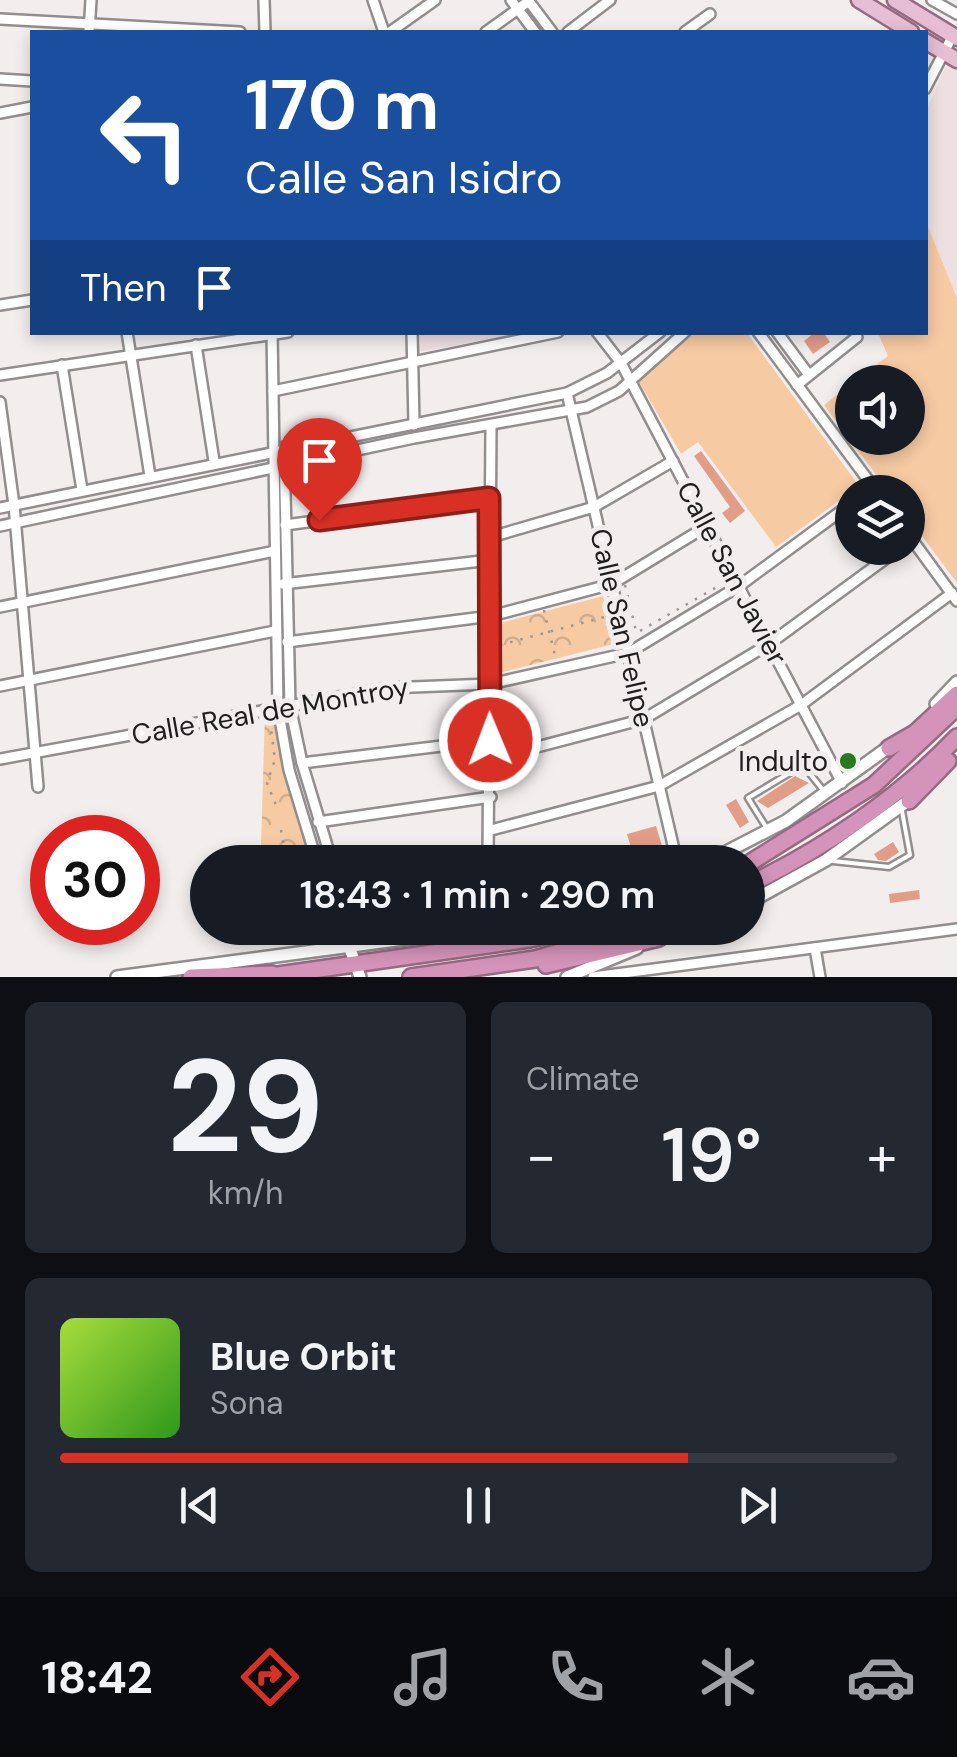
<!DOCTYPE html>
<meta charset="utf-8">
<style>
:root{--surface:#171b24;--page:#242831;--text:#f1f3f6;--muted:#9ea1a6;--line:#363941;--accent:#d93025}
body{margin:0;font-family:"DM Sans",sans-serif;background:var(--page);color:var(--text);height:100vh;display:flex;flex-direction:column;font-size:38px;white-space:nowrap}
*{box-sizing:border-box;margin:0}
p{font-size:32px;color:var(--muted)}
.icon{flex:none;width:55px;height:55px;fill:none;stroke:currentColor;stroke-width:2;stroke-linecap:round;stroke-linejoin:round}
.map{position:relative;height:977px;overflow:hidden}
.panel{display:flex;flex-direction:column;gap:25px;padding:25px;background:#0d0f14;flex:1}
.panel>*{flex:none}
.banner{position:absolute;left:30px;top:30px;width:898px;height:305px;border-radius:0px;box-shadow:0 5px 15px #0003;background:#1a4fa0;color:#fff;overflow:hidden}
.fabs{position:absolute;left:835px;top:365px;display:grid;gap:20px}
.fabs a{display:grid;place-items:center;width:90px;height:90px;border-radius:50%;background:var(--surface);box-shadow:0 5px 15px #0003;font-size:50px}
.speed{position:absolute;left:30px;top:815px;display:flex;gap:20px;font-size:50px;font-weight:700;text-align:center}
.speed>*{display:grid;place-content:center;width:130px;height:130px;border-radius:50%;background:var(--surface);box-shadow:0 5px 15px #0003;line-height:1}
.speed .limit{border:15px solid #d22;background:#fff;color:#111}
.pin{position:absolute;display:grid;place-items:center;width:85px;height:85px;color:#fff;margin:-102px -42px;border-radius:50% 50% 50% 0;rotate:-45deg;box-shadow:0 0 10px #0007}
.pin .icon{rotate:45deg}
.me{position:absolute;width:110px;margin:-55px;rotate:359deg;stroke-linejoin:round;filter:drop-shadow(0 0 8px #0008)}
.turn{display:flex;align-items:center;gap:35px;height:210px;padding:0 50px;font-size:45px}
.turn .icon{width:130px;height:130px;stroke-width:2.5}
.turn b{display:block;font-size:70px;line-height:85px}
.then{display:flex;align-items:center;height:95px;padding:0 50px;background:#0003;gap:20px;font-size:38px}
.big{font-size:75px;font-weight:600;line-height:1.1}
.panel .card{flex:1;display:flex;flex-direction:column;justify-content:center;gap:15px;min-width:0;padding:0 35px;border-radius:15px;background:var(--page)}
.panel .dial{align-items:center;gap:0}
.dial b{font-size:130px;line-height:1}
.song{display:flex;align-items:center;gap:30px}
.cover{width:120px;height:120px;border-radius:15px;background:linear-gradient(135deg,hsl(80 70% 55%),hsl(110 70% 35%))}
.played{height:10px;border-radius:5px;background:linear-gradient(90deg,var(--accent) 75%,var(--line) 75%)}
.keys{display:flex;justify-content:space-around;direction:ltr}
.heat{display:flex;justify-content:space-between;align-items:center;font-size:55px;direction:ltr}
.panel .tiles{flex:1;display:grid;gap:25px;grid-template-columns:1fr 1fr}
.card:last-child{grid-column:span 2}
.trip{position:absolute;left:190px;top:845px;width:575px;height:100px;border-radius:50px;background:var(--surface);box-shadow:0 5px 15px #0003;font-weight:600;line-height:100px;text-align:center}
.tab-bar{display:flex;height:160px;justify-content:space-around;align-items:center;background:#090b0e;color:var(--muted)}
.tab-bar .icon{width:70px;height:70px}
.tab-bar .selected{color:var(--accent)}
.tab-bar b{font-size:45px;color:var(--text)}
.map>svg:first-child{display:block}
</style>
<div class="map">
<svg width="957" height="977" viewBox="0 0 957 977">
<defs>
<pattern id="park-crowns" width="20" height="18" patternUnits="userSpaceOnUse" patternTransform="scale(2.5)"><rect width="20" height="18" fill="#f6caa3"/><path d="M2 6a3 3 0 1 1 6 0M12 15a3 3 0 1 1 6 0" fill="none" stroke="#d2ad8c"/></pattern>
</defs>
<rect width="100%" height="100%" fill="#f3eeee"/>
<g fill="#eee0e1">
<path d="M948,61L957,66V298L925,219V114Z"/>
<path d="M418,332H522V333L418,352Z"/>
</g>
<g fill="#f6caa3">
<path d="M925,219L957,298V583L908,517V492H889L824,405L852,383V438H908V382H853L888,356L878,333L925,332Z"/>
<path d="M692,333H747L859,486L776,547L698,442L681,454L638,380L639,375Z"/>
</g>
<g fill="url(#park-crowns)">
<path d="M603,596L614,644L499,673L500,623Z"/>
<path d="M273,712L285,769L313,862H265L261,846L265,713Z"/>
</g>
<g fill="#e29d89">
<path d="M815,332H823L830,342L813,354L804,341Z"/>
<path d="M701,451L745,511L730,523L722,513L730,507L694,456Z"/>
<path d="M795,776L809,783L768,808L757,801Z"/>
<path d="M736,799L749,822L740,828L726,805Z"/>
<path d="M656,826L667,862H635L627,834Z"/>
<path d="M893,842L899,852L886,861L878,860L874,854Z"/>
<path d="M919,890L920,899L890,903L889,894Z"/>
</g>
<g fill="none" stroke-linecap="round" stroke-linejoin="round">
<defs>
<g id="lane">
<path d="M766,827L748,798L803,765L823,790"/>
<path d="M833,861L889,867L910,855L902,811"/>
</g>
<g id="street">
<path d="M264,0L265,32"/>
<path d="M373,0L384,32"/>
<path d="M511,0L535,32"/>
<path d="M528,0L552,32"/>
<path d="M932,0L957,14"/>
<path d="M0,19L240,32"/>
<path d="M89,32L91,0"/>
<path d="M390,32L435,0"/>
<path d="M486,32L529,1"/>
<path d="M568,32L610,0"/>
<path d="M685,32L710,14"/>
<path d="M0,79L32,81"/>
<path d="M925,89L953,35"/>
<path d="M0,113L32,107"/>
<path d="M0,305L32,300"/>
<path d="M127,332L150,476"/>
<path d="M272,332L278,708L289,770L317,862"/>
<path d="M412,332L414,425"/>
<path d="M597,332L621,363L842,783"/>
<path d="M758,332L877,492"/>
<path d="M777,332L809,375"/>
<path d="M196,345L214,461"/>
<path d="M62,365L82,490"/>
<path d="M0,375L288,332"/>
<path d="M797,385L857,337"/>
<path d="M273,391L558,332"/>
<path d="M567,393L677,862"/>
<path d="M0,402L14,505L38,787"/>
<path d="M284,447L290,706L302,763L332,862"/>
<path d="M0,508L567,393L607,373L660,332"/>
<path d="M285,525L489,498"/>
<path d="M0,526L414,438L587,407L619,391L685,332"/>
<path d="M908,534L957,601"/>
<path d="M491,537L594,507L673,461"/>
<path d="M283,584L490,560"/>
<path d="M0,607L275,551"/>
<path d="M287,642L491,616L612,584L707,526"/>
<path d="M0,686L275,631"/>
<path d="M0,759L387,688L490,684L628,653L739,586L852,503"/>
<path d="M491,759L644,719L769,644L900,548"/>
<path d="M302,763L491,740"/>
<path d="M318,822L491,797"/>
<path d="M491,830L659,786L801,705L952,593"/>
<path d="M488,862L491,425"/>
<path d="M329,928L332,948"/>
<path d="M346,928L349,946"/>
<path d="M815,948L820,977"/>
<path d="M593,977L957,929"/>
</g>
<g id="secondary">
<path d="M936,704L957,682"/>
<path d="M707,862L786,821L893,744"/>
<path d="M748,903L826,860L912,798"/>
<path d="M654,941L686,928"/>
<path d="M349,946L360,977"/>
<path d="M117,977L487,928"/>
<path d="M567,977L637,948"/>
</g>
<g id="primary">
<path d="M859,0L911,32"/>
<path d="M895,0L957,38"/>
<path d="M925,41L957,60"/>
</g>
<g id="highway">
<path d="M889,748L915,733L957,694"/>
<path d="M909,801L948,761"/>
<path d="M748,864L874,785L957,707"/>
<path d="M748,885C823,849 899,798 957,737"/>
<path d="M546,965L659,938"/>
<path d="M191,977L272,974"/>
<path d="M264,977L530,939L581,928"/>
<path d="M411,977L535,959L645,928"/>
</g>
</defs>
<use href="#lane" stroke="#928e8e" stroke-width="9"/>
<use href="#street" stroke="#928e8e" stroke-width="14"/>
<use href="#secondary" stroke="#928e8e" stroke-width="16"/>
<use href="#primary" stroke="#956a82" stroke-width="19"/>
<use href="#highway" stroke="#956a82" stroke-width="20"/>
<g stroke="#9c9898" stroke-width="2.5" stroke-dasharray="2.5 8" stroke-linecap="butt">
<path d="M625,585L636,631"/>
<path d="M544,610L556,660"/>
<path d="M631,636L724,583"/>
<path d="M500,645L608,616"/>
<path d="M270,721L275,760L267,783L278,810"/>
<path d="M281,830L287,862"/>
</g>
<use href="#lane" stroke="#fff" stroke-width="4"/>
<use href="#street" stroke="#fff" stroke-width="9"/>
<use href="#secondary" stroke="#fff" stroke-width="11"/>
<use href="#primary" stroke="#e5bed4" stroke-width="14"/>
<use href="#highway" stroke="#d493b8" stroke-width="15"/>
</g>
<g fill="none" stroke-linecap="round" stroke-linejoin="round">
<defs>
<path id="route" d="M319,520L489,498L490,740"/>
</defs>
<use href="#route" stroke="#8d1f18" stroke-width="25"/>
<use href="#route" stroke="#d93025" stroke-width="18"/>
</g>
<circle fill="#297923" stroke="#f3eeee" stroke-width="4" cx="848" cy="761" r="10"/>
<g text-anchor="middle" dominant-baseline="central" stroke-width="10" stroke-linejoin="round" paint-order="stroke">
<g font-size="28" fill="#1f1e1e" stroke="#f3eeee">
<text transform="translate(732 573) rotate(62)">Calle San Javier</text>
<text transform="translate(622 628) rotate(77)">Calle San Felipe</text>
<text transform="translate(270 711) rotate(-10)">Calle Real de Montroy</text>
</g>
<g font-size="28" fill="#1f1e1e" stroke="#f3eeee" text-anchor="end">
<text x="828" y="761">Indulto</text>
</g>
</g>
</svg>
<div class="fabs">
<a><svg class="icon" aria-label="sound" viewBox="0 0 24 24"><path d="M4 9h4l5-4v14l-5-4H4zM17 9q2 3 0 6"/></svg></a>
<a><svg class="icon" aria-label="layers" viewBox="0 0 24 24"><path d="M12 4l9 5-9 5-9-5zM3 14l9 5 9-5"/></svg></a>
</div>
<div class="speed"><div class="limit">30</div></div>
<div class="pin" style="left:319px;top:520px;background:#d93025"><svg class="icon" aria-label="arrive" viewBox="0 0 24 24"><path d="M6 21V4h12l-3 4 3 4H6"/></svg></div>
<svg class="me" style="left:490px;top:740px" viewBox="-20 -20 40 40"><circle r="17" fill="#d93025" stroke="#fff" stroke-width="3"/><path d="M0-11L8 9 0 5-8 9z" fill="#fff"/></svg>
<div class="trip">18:43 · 1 min · 290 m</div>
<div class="banner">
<div class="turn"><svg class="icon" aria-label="left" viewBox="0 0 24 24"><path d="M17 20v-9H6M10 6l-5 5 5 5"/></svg><div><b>170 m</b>Calle San Isidro</div></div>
<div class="then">Then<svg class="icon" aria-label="arrive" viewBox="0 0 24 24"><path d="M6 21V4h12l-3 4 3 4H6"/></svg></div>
</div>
</div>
<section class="panel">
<div class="tiles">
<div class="card dial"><b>29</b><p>km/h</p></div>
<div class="card"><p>Climate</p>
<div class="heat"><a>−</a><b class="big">19°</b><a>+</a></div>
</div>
<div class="card">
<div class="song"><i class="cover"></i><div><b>Blue Orbit</b><p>Sona</p></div></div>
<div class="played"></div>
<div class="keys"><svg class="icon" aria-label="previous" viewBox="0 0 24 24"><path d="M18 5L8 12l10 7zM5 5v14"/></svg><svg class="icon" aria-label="pause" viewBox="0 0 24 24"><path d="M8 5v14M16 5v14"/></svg><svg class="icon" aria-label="next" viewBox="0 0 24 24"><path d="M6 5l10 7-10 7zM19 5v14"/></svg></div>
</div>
</div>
</section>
<nav class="tab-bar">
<b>18:42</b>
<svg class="icon selected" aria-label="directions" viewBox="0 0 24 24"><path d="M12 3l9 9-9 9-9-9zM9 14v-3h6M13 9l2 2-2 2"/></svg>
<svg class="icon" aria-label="music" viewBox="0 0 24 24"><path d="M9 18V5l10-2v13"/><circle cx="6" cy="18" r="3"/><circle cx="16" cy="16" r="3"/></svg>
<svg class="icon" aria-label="phone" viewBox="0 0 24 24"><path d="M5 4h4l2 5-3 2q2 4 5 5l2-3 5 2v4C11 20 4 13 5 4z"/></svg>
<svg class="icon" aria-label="climate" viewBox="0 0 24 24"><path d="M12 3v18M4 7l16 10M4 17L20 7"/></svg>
<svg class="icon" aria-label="car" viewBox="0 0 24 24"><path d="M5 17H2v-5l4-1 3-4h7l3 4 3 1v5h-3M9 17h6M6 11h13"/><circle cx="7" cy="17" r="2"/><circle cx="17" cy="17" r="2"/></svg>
</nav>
